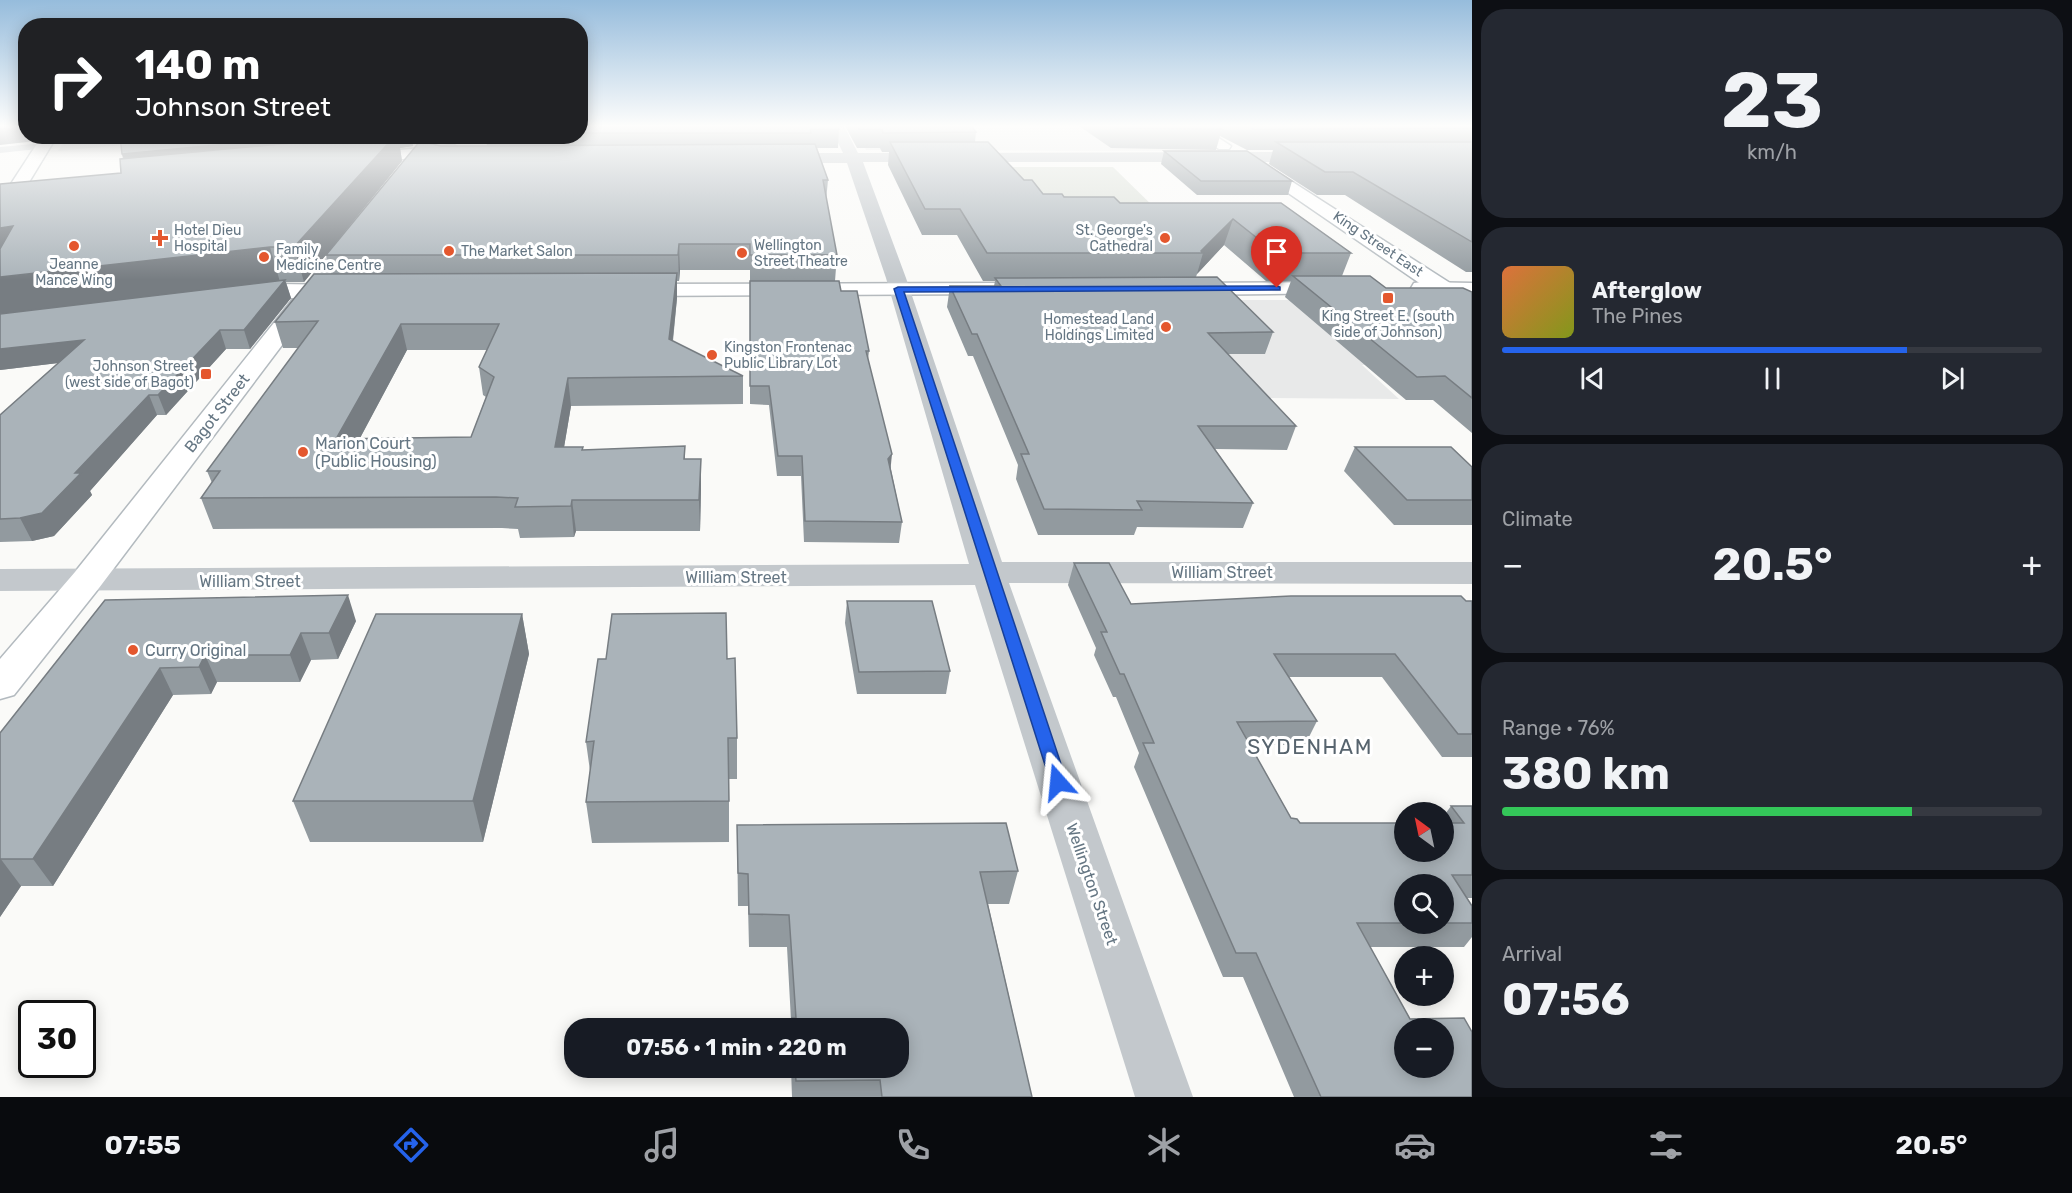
<!DOCTYPE html>
<meta charset="utf-8">
<style>
:root{--surface:#171b24;--page:#242831;--text:#f1f3f6;--muted:#9ea1a6;--line:#363941;--accent:#2563eb}
body{margin:0;font-family:Rubik,sans-serif;background:var(--page);color:var(--text);height:100vh;display:flex;flex-direction:column;font-size:22px;white-space:nowrap}
*{box-sizing:border-box;margin:0}
p{font-size:20px;color:var(--muted)}
.icon{flex:none;width:33px;height:33px;fill:none;stroke:currentColor;stroke-width:2;stroke-linecap:round;stroke-linejoin:round}
.map{position:relative;flex:1;overflow:hidden}
.drawer{display:flex;flex-direction:column;gap:9px;padding:9px;background:#0d0f14;width:600px}
.drawer>*{flex:none}
.top-card{position:absolute;left:18px;top:18px;width:570px;height:126px;border-radius:24px;box-shadow:0 3px 15px #0003;background:#202124;color:#fff;overflow:hidden}
.needle{width:39px;rotate:327deg}
.fabs{position:absolute;left:1394px;top:802px;display:grid;gap:12px}
.fabs a{display:grid;place-items:center;width:60px;height:60px;border-radius:50%;background:var(--surface);box-shadow:0 3px 15px #0003;font-size:30px}
.speed{position:absolute;left:18px;top:1000px;display:flex;gap:12px;font-size:30px;font-weight:700;text-align:center}
.speed>*{display:grid;place-content:center;width:78px;height:78px;border-radius:50%;background:var(--surface);box-shadow:0 3px 15px #0003;line-height:1}
.speed .limit{border:3px solid #111;border-radius:9px;background:#fff;color:#111}
.pin{position:absolute;display:grid;place-items:center;width:51px;height:51px;color:#fff;margin:-62px -26px;border-radius:50% 50% 50% 0;rotate:-45deg;box-shadow:0 0 6px #0007}
.pin .icon{rotate:45deg}
.me{position:absolute;width:66px;margin:-33px;rotate:342deg;stroke-linejoin:round;filter:drop-shadow(0 0 4px #0008)}
.turn{display:flex;align-items:center;gap:21px;height:126px;padding:0 18px;font-size:27px}
.turn .icon{width:78px;height:78px;stroke-width:2.5}
.turn b{display:block;font-size:42px;line-height:51px}
.big{font-size:45px;font-weight:700;line-height:1.1}
.drawer .widget{flex:1;display:flex;flex-direction:column;justify-content:center;gap:9px;min-width:0;padding:0 21px;border-radius:24px;background:var(--page)}
.drawer .dial{align-items:center;gap:0}
.dial b{font-size:78px;line-height:1}
.song{display:flex;align-items:center;gap:18px}
.cover{width:72px;height:72px;border-radius:9px;background:linear-gradient(135deg,hsl(20 70% 55%),hsl(70 70% 35%))}
.played{height:6px;border-radius:3px;background:linear-gradient(90deg,var(--accent) 75%,var(--line) 75%)}
.keys{display:flex;justify-content:space-around;direction:ltr}
.heat{display:flex;justify-content:space-between;align-items:center;font-size:33px;direction:ltr}
.charge{height:9px;border-radius:4px;background:linear-gradient(90deg,#34c759 76%,var(--line) 0)}
.trip{position:absolute;left:564px;top:1018px;width:345px;height:60px;border-radius:24px;background:var(--surface);box-shadow:0 3px 15px #0003;font-weight:700;line-height:60px;text-align:center}
.tabs{display:flex;height:96px;justify-content:space-around;align-items:center;background:#090b0e;color:var(--muted)}
.tabs .icon{width:42px;height:42px}
.tabs .active{color:var(--accent)}
.tabs b{font-size:27px;color:var(--text)}
main{display:flex;flex:1;min-height:0}
.map>svg:first-child{display:block}
</style>
<main>
<div class="map">
<svg width="1472" height="1097" viewBox="0 0 1472 1097">
<rect width="100%" height="100%" fill="#fafaf8"/>
<g fill="#e8e9e9">
<path d="M856,126H1174L1215,151L866,150Z"/>
<path d="M67,137H143L124,145L58,151Z"/>
<path d="M1059,300H1422L1472,365H1362L1399,399L1121,397Z"/>
</g>
<path fill="#dadfd7" d="M999,167H1113L1159,212L1026,205Z"/>
<g fill="none" stroke-linecap="round" stroke-linejoin="round">
<defs>
<g id="secondary">
<path d="M1182,126H1200L1231,146L1229,149H1219Z"/>
<path d="M42,136H57L20,197H8L5,193Z"/>
<path d="M1252,156L1450,283L1453,288L1450,293H1434L1246,164L1244,161L1246,158Z"/>
<path d="M305,292L313,294L316,299L313,304L99,588L14,695L0,699V659L75,572L297,294Z"/>
</g>
<g id="primary">
<path d="M454,145L462,150L459,153L356,164L348,159L356,154Z"/>
<path d="M1334,282L1342,283L1345,288L1342,293L1185,295L1177,294L1174,289L1177,284L1185,283Z"/>
<path d="M1422,282L1472,283V295L1414,293L1411,288L1414,283Z"/>
<path d="M995,283L1003,284L1006,289L1003,294L633,296L625,295L622,290L625,285L633,284Z"/>
<path d="M280,284L344,285L352,286L355,291L352,296L344,297L235,299L232,294L235,289Z"/>
</g>
</defs>
<use href="#secondary" stroke="#b3babf" stroke-width="3"/>
<use href="#primary" stroke="#b5babe" stroke-width="3"/>
<path fill="#c3c8cc" fill-rule="evenodd" d="M44,143L48,146L47,148L0,153V147Z"/>
<path fill="#c3c8cc" fill-rule="evenodd" d="M830,126H844L858,153L1314,152L1322,157L1314,162H863L906,278L1002,562H1472V584L1009,583L1193,1097H1135L975,585L0,591V569L969,564L886,278L847,163H775L767,158L775,153H843Z"/>
<path fill="#c3c8cc" fill-rule="evenodd" d="M357,226L366,232L320,295H304L301,290L304,285L350,228Z"/>
<use href="#secondary" fill="#fff" fill-rule="evenodd"/>
<use href="#primary" fill="#fff" fill-rule="evenodd"/>
</g>
<g fill="#929a9f" fill-rule="evenodd">
<path d="M580,126L839,129L838,148H817L828,180L826,201L837,255L835,281L841,291L869,351L868,360L902,522L899,543L804,542L801,476H777L769,405L750,404V270H680L679,281H677V298L673,341L743,376V404L571,406L564,447L583,450L685,446V459H701V489L700,531H576L574,537L520,538L518,529L502,528L213,529L201,498L212,483L207,471L298,348H283L275,322L331,274L326,255L432,144L429,136H580ZM486,139L487,146H441L434,144ZM407,350H487L479,367L483,395L486,397L471,437L360,438Z"/>
<path d="M845,126H971L976,132L975,142L1024,180L1043,194L1120,203H1281L1351,253L1342,276L1386,288L1472,292V433L1433,400H1406L1285,297L1291,281H1266L1224,245L1197,274L1196,277L1273,332L1265,354H1228L1296,426L1287,450L1215,449L1253,503L1243,528L1137,527L1134,535H1038L1016,479L1018,465L973,356H968L947,307L950,286H994L995,281H983L957,235H922L888,165L889,152H882L880,148H857Z"/>
<path d="M1079,126H1472V272H1466L1345,195H1317L1269,164L1273,150H1247L1220,136L1216,150L1111,148Z"/>
<path d="M52,136H411L413,146L400,148L402,161L304,282H286L291,298L250,349H226L166,415H157L90,491L92,495L54,536L32,541L0,542V415L58,363L0,370L121,173L123,159L122,154L120,138L55,143Z"/>
<path d="M1164,151L1292,181L1288,195H1197L1161,164Z"/>
<path d="M1355,447L1472,467V525H1394L1344,471Z"/>
<path d="M1074,563L1131,604L1472,601V757H1442L1382,677H1289L1317,721L1305,745H1250L1291,818L1300,823L1443,852V817L1451,806H1472V898H1467L1472,906V937L1464,947H1370L1410,1019L1472,1097H1294L1243,977H1223L1134,767L1139,753L1116,697H1113L1094,655L1096,648L1068,585ZM1404,885H1443V924H1404Z"/>
<path d="M105,600L356,621L338,659L311,660L300,682H217L211,694L173,695L53,886H21L0,917V733Z"/>
<path d="M847,601L950,671L946,694H857L845,623Z"/>
<path d="M522,614L529,654L483,842H310L293,801Z"/>
<path d="M727,659L737,738V779H729V842L592,843L586,802L590,771L586,742Z"/>
<path d="M737,825L1018,871L1009,904H988L1032,1097H792L791,1068H898V1029H791V1020L787,947H749L748,906H738Z"/>
</g>
<g fill="#777d82">
<path d="M0,126H26V136H40L36,141L0,145Z"/>
<path d="M52,136H125V137L55,143Z"/>
<path d="M310,136H411L413,146L400,148L402,161L304,282L294,247L129,174L122,154Z"/>
<path d="M431,136H485L486,139L432,144Z"/>
<path d="M1233,219L1224,245L1197,274L1203,253L1201,251Z"/>
<path d="M13,226L0,263V228Z"/>
<path d="M679,244L680,270L679,281L678,255Z"/>
<path d="M270,247L280,282L0,314V277Z"/>
<path d="M677,273V298L670,366L669,339Z"/>
<path d="M285,280L291,298L250,349L244,330Z"/>
<path d="M401,324L407,350L344,468L336,439Z"/>
<path d="M220,330L226,349L166,415L158,395Z"/>
<path d="M84,340L92,359L0,370V349Z"/>
<path d="M568,378L571,406L559,477L555,447Z"/>
<path d="M149,395L157,415L90,491L92,495L54,536L32,541L20,518L75,473Z"/>
<path d="M892,454L890,474L888,459Z"/>
<path d="M701,459V489L700,531L699,500Z"/>
<path d="M572,500L576,531L574,537L571,506Z"/>
<path d="M348,595L356,621L338,659L329,633Z"/>
<path d="M522,614L529,654L483,842L473,801Z"/>
<path d="M301,633L311,660L300,682L290,655Z"/>
<path d="M205,655L217,682L211,694L199,667Z"/>
<path d="M160,668L173,695L53,886L33,859Z"/>
<path d="M0,858L21,886L0,917Z"/>
</g>
<g fill="#aab3b9" stroke="#777d82" stroke-width="1.5" fill-rule="evenodd">
<path d="M580,126H838L839,129H810L811,133H580Z"/>
<path d="M857,126H971L976,132L883,133L882,129H859Z"/>
<path d="M1113,126H1217L1222,129L1115,128Z"/>
<path d="M1248,126H1472V128L1253,129Z"/>
<path d="M120,136H310L122,154Z"/>
<path d="M367,136H395L294,247H270L0,277V249L13,226L0,228V184L121,173L120,159Z"/>
<path d="M420,141L441,146L815,144L828,180H823L837,255H750V244H679L678,255H326Z"/>
<path d="M890,142H988L1024,180H1032L1043,194H1062L1064,197H1114L1120,203H1281L1351,253H1276L1233,219L1201,251L1203,253H987L960,209H925Z"/>
<path d="M1276,142H1472V242L1353,172H1325Z"/>
<path d="M1164,151H1247L1292,181H1201Z"/>
<path d="M677,273L669,339L743,376L568,378L555,447H583L582,450L685,446L684,459H701L699,500H572L571,506L515,507L518,498L496,497L201,498L220,471H207L318,321L275,322L314,274ZM401,324H499L479,367L494,377L471,437L336,439Z"/>
<path d="M1293,276H1370L1386,288H1463L1472,292V398L1445,376L1417,377Z"/>
<path d="M1217,277L1273,332L1208,333L1296,426H1198L1253,503L1137,501L1142,510L1044,509L1021,454H1029L977,334H972L950,286H1001L995,278Z"/>
<path d="M285,280L244,330H220L158,395H149L75,473H81L42,513L20,518L0,519V415L84,340L0,349V314Z"/>
<path d="M750,281H839L841,291H857L869,351H866L892,454L888,459L902,522L805,521L802,456H778L769,386H750Z"/>
<path d="M1355,447H1451L1472,467V500H1407Z"/>
<path d="M1074,563H1109L1131,604L1291,596H1461L1466,601H1472V734H1458L1395,654H1274L1317,721L1237,722L1291,818L1297,819L1300,823H1404V852H1443V823H1464L1451,806H1472V875H1452L1472,906V923H1443V885H1404V923H1357L1410,1019L1464,1018L1472,1032V1097H1321L1256,953H1236L1143,743H1154L1124,674H1120L1101,632H1107ZM1404,1029H1443V1068H1404Z"/>
<path d="M348,595L329,633H301L290,655H205L199,667L160,668L33,859H0V733L105,600Z"/>
<path d="M847,601H932L950,671L859,672Z"/>
<path d="M726,613L727,659L735,658L737,738H728L729,801L586,802L594,741L586,742L598,659H606L612,614Z"/>
<path d="M376,614H522L473,801H293Z"/>
<path d="M1006,823L1018,871L980,872L1032,1097H882L880,1080L796,1081L795,1068H898V1029H792V1018H796L789,915L749,914L748,874L738,873L737,825Z"/>
</g>
<linearGradient id="sky" x2="0" y2="1"><stop stop-color="#96bcdc"/><stop offset="0.45" stop-color="#fdfdfc"/><stop offset="1" stop-color="#fdfdfc" stop-opacity="0"/></linearGradient>
<rect width="1472" height="280" fill="url(#sky)"/>
<path fill="#2563eb" stroke="#184099" stroke-width="1.5" d="M1277,286L1280,287V290L904,292L1067,782L1064,787H1052L894,289L898,287Z"/>
<g fill="#e4572e" stroke="#fff" stroke-width="2">
<path d="M157 229h6v6h6v6h-6v6h-6v-6h-6v-6h6z"/>
<circle cx="1165" cy="238" r="6"/>
<circle cx="74" cy="246" r="6"/>
<circle cx="449" cy="251" r="6"/>
<circle cx="742" cy="253" r="6"/>
<circle cx="264" cy="257" r="6"/>
<rect x="1382" y="292" width="12" height="12" rx="3"/>
<circle cx="1166" cy="327" r="6"/>
<circle cx="712" cy="355" r="6"/>
<rect x="200" y="368" width="12" height="12" rx="3"/>
<circle cx="303" cy="452" r="6"/>
<circle cx="133" cy="650" r="6"/>
</g>
<g text-anchor="middle" dominant-baseline="central" stroke-width="6" stroke-linejoin="round" paint-order="stroke">
<g font-size="14" fill="#657683" stroke="#fff" text-anchor="start">
<text x="174" y="230">Hotel Dieu<tspan x="174" dy="16">Hospital</tspan></text>
<text x="1153" y="230" text-anchor="end">St. George's<tspan x="1153" dy="16">Cathedral</tspan></text>
<text x="754" y="245">Wellington<tspan x="754" dy="16">Street Theatre</tspan></text>
<text x="276" y="249">Family<tspan x="276" dy="16">Medicine Centre</tspan></text>
<text x="461" y="251">The Market Salon</text>
<text x="74" y="264" text-anchor="middle">Jeanne<tspan x="74" dy="16">Mance Wing</tspan></text>
<text x="1388" y="316" text-anchor="middle">King Street E. (south<tspan x="1388" dy="16">side of Johnson)</tspan></text>
<text x="1154" y="319" text-anchor="end">Homestead Land<tspan x="1154" dy="16">Holdings Limited</tspan></text>
<text x="724" y="347">Kingston Frontenac<tspan x="724" dy="16">Public Library Lot</tspan></text>
<text x="194" y="366" text-anchor="end">Johnson Street<tspan x="194" dy="16">(west side of Bagot)</tspan></text>
</g>
<g font-size="14" fill="#657683" stroke="#fff">
<text transform="translate(1378 244) rotate(34)">King Street East</text>
</g>
<g font-size="16" fill="#657683" stroke="#fff">
<text transform="translate(217 413) rotate(-52)">Bagot Street</text>
<text x="1222" y="572">William Street</text>
<text x="736" y="577">William Street</text>
<text x="250" y="581">William Street</text>
<text transform="translate(1092 884) rotate(71)">Wellington Street</text>
</g>
<g font-size="16" fill="#657683" stroke="#fff" text-anchor="start">
<text x="315" y="443">Marion Court<tspan x="315" dy="18">(Public Housing)</tspan></text>
<text x="145" y="650">Curry Original</text>
</g>
<g font-size="21" letter-spacing="1.5" fill="#57646e" stroke="#fff">
<text x="1310" y="746">SYDENHAM</text>
</g>
</g>
</svg>
<div class="fabs">
<a><svg class="needle" viewBox="-14 -14 28 28"><path d="M0-13l5 13h-10z" fill="#e53935"/><path d="M0 13l5-13h-10z" fill="#9ea1a6"/></svg></a>
<a><svg class="icon" aria-label="search" viewBox="0 0 24 24"><circle cx="10" cy="10" r="6"/><path d="M15 15l6 6"/></svg></a>
<a>+</a>
<a>−</a>
</div>
<div class="speed"><div class="limit">30</div></div>
<div class="pin" style="left:1277px;top:288px;background:#d93025"><svg class="icon" aria-label="arrive" viewBox="0 0 24 24"><path d="M6 21V4h12l-3 4 3 4H6"/></svg></div>
<svg class="me" style="left:1058px;top:782px" viewBox="-20 -20 40 40"><path d="M0-17L14 15 0 8-14 15z" fill="#2563eb" stroke="#fff" stroke-width="4"/></svg>
<div class="trip">07:56 · 1 min · 220 m</div>
<div class="top-card">
<div class="turn"><svg class="icon" aria-label="right" viewBox="0 0 24 24"><path d="M7 20v-9h11M14 6l5 5-5 5"/></svg><div><b>140 m</b>Johnson Street</div></div>
</div>
</div>
<section class="drawer">
<div class="widget dial"><b>23</b><p>km/h</p></div>
<div class="widget">
<div class="song"><i class="cover"></i><div><b>Afterglow</b><p>The Pines</p></div></div>
<div class="played"></div>
<div class="keys"><svg class="icon" aria-label="previous" viewBox="0 0 24 24"><path d="M18 5L8 12l10 7zM5 5v14"/></svg><svg class="icon" aria-label="pause" viewBox="0 0 24 24"><path d="M8 5v14M16 5v14"/></svg><svg class="icon" aria-label="next" viewBox="0 0 24 24"><path d="M6 5l10 7-10 7zM19 5v14"/></svg></div>
</div>
<div class="widget"><p>Climate</p>
<div class="heat"><a>−</a><b class="big">20.5°</b><a>+</a></div>
</div>
<div class="widget"><p>Range · 76%</p><b class="big">380 km</b><div class="charge"></div></div>
<div class="widget"><p>Arrival</p><b class="big">07:56</b></div>
</section>
</main>
<nav class="tabs">
<b>07:55</b>
<svg class="icon active" aria-label="directions" viewBox="0 0 24 24"><path d="M12 3l9 9-9 9-9-9zM9 14v-3h6M13 9l2 2-2 2"/></svg>
<svg class="icon" aria-label="music" viewBox="0 0 24 24"><path d="M9 18V5l10-2v13"/><circle cx="6" cy="18" r="3"/><circle cx="16" cy="16" r="3"/></svg>
<svg class="icon" aria-label="phone" viewBox="0 0 24 24"><path d="M5 4h4l2 5-3 2q2 4 5 5l2-3 5 2v4C11 20 4 13 5 4z"/></svg>
<svg class="icon" aria-label="climate" viewBox="0 0 24 24"><path d="M12 3v18M4 7l16 10M4 17L20 7"/></svg>
<svg class="icon" aria-label="car" viewBox="0 0 24 24"><path d="M5 17H2v-5l4-1 3-4h7l3 4 3 1v5h-3M9 17h6M6 11h13"/><circle cx="7" cy="17" r="2"/><circle cx="17" cy="17" r="2"/></svg>
<svg class="icon" aria-label="filters" viewBox="0 0 24 24"><path d="M4 7h16M4 17h16"/><circle cx="9" cy="7" r="2"/><circle cx="15" cy="17" r="2"/></svg>
<b>20.5°</b>
</nav>
